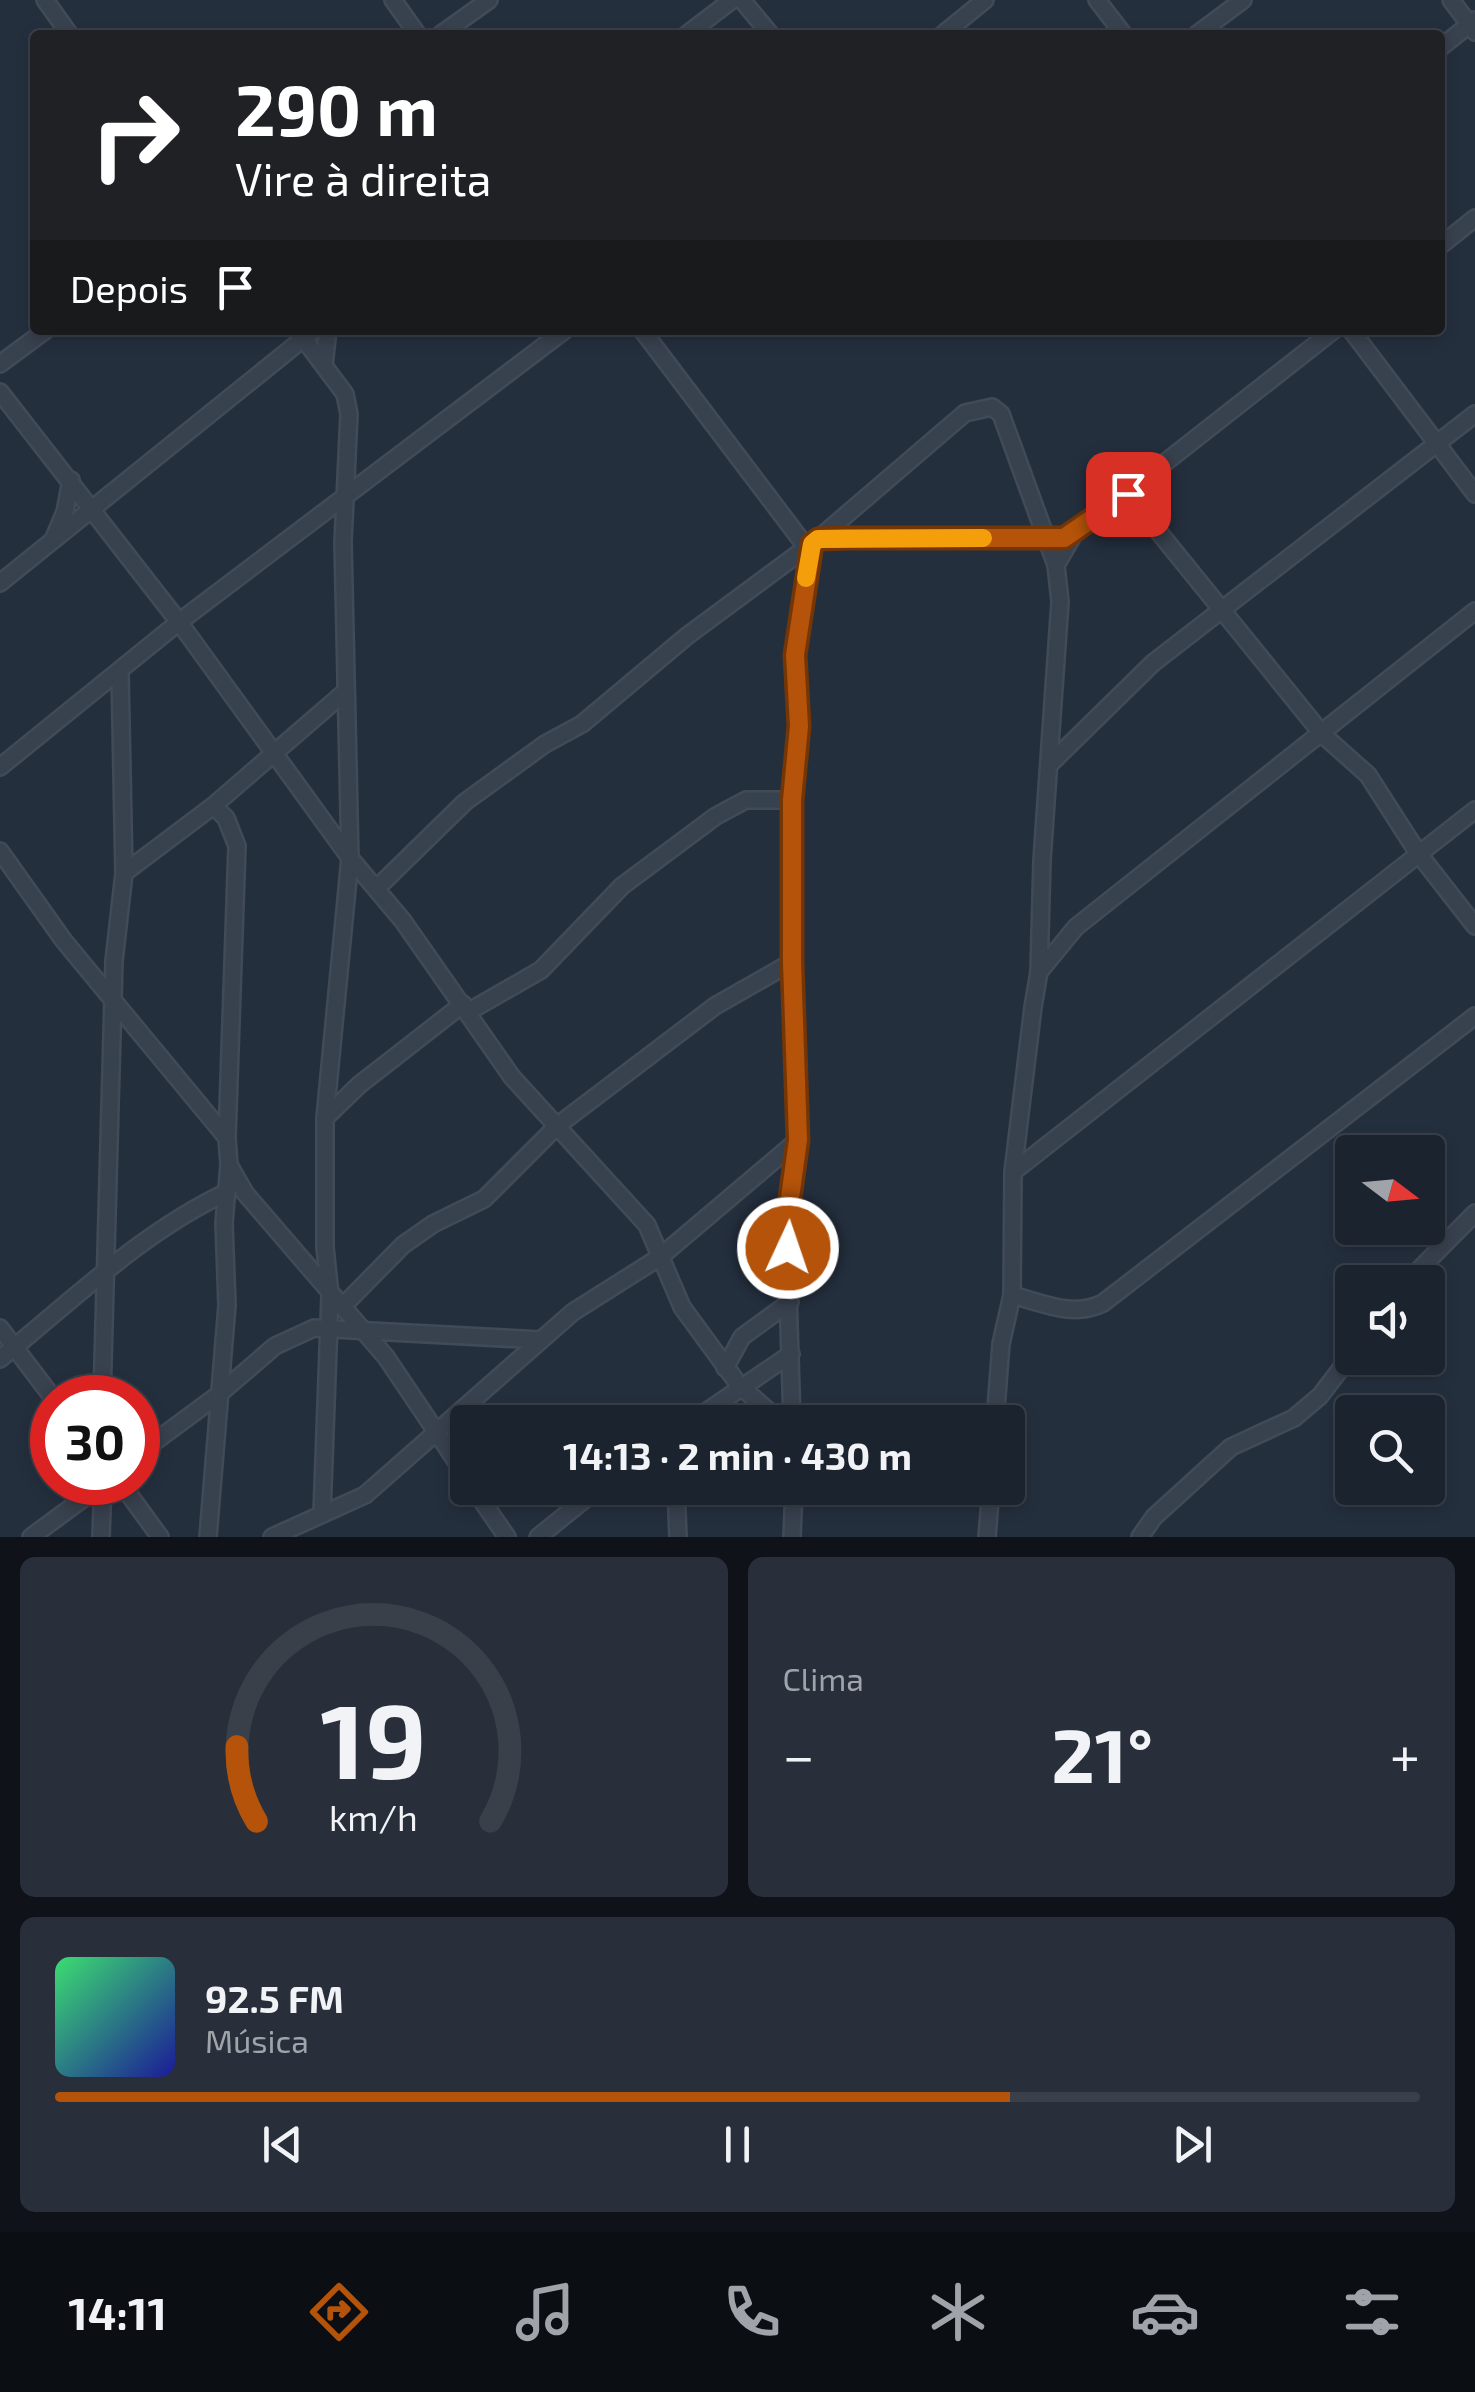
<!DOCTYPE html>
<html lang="pt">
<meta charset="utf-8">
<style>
:root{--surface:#1b232e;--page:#282f3a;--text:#f1f3f6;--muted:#a0a4aa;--line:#39404a;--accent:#b45309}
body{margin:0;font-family:"Exo 2",sans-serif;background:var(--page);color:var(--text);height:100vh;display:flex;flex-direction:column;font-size:38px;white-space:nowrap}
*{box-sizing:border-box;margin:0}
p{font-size:32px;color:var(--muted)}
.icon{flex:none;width:55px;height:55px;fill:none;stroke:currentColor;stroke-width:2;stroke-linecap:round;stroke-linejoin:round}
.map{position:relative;height:1537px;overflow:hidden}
.details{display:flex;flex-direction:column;gap:20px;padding:20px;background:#0f1319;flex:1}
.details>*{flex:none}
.hud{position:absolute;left:30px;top:30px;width:1415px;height:305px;border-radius:10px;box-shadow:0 5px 15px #0003,0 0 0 2px var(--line);background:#202124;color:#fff;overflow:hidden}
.needle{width:65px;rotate:106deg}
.controls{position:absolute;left:1335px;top:1135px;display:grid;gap:20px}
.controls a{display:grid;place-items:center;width:110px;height:110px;border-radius:10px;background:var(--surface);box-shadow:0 5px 15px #0003,0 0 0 2px var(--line);font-size:50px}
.speed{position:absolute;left:30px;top:1375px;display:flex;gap:20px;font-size:50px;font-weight:700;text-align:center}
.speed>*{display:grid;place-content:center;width:130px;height:130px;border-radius:50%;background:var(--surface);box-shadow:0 5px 15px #0003,0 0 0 2px var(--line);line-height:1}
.speed .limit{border:15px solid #d22;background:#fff;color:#111}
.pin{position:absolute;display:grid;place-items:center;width:85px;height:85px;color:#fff;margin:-42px;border-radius:20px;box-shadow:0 5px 15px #0006}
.me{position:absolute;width:110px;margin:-55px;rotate:3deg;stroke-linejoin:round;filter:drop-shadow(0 0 8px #0008)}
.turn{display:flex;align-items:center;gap:35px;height:210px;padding:0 40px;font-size:45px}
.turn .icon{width:130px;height:130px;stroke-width:2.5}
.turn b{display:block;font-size:70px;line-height:85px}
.then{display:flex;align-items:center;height:95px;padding:0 40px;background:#0003;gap:20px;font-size:38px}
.big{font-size:75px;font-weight:700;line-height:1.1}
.details .card{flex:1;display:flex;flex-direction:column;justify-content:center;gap:15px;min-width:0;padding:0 35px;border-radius:15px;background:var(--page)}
.details .dial{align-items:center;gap:0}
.dial svg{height:260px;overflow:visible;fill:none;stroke:var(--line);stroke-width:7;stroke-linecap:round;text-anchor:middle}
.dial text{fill:var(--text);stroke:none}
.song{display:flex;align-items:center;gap:30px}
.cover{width:120px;height:120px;border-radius:15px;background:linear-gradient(135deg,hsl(140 70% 55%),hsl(240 70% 35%))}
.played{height:10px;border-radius:5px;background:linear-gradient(90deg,var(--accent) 70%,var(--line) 70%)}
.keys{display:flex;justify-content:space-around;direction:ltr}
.heat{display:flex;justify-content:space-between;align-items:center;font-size:55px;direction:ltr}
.details .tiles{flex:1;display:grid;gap:20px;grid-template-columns:1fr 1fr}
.card:last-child{grid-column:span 2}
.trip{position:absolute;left:450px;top:1405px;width:575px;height:100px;border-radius:10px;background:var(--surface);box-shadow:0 5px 15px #0003,0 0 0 2px var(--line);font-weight:700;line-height:100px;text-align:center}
.tab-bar{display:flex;height:160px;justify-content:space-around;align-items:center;background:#0b0e12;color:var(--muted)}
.tab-bar .icon{width:70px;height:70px}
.tab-bar .selected{color:var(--accent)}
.tab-bar b{font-size:45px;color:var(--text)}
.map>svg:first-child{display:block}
</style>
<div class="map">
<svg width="1475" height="1537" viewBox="0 0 1475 1537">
<rect width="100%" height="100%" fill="#242f3e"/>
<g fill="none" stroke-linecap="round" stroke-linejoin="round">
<defs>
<g id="minor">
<path d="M45,0L70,35"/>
<path d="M393,0L418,35"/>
<path d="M742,0L771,35"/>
<path d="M1097,0L1124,35"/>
<path d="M1451,0L1475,32"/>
<path d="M440,35L489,0"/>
<path d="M686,35L732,0"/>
<path d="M942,35L985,0"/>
<path d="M1196,35L1243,0"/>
<path d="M1440,48L1475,20"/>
<path d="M1440,246L1475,218"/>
<path d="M297,330L345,394L349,414L343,542L350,858L325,1118V1247L330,1295L322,1514"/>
<path d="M642,330L807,548"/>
<path d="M1351,330L1475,494"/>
<path d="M0,364L46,330"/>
<path d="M324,365L328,330"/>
<path d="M0,392L179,622L350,858L403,921L512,1077L647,1225L682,1307L739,1385L781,1422"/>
<path d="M1128,494L1323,735L1368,775L1418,853L1475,926"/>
<path d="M54,538L65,512L71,480"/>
<path d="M818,539L965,413L992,407L1001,414L1056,565L1060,602L1042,860L1039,972"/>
<path d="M1056,565L1074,534L1334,330"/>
<path d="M0,583L314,330"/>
<path d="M1051,763L1153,663L1475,414"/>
<path d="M0,767L179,622L565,330"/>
<path d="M213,806L226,818L237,846L227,1138L229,1165L245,1193L386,1357L468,1479"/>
<path d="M0,851L64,941L227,1138"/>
<path d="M124,873L213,806L346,691"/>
<path d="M377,888L465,802L545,744L582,724L687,636L818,539H1056L1074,534"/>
<path d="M468,1012L541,970L622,886L716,816L746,800H792"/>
<path d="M325,1118L359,1085L463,1004"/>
<path d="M1013,1172L1475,810"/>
<path d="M1407,1282L1475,1213"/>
<path d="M1012,1295C1043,1303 1073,1318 1103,1303L1475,1016"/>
<path d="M342,1307L403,1245L433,1224L484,1199L557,1126L715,1006L792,962"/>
<path d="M0,1328L53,1398"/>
<path d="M0,1359C73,1300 142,1232 227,1192"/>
<path d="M725,1368L742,1337L790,1302"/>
<path d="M102,1398L114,961L124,873L120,673"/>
<path d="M691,1422L791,1354"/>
<path d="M792,1422L786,1227L798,1140L792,962V800L799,726L794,670L812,544"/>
<path d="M995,1422L1001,1344L1012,1295L1013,1172L1033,1007L1039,972L1076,927L1475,611"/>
<path d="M138,1454L218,1395L275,1346L314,1328L541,1340"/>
<path d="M120,1482L160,1537"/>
<path d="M473,1488L507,1537"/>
<path d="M676,1488L678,1537"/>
<path d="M31,1537L103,1484"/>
<path d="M101,1537L103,1482"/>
<path d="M208,1537L227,1305L224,1223L229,1165"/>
<path d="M272,1537L365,1495L573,1312L660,1257L798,1140"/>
<path d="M538,1537L599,1488"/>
<path d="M792,1537L794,1488"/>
<path d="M987,1537L991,1488"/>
<path d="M1140,1537L1154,1517L1231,1447L1294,1418L1320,1396L1352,1354"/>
</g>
</defs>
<use href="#minor" stroke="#414a57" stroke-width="20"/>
<use href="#minor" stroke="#38414e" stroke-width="15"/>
</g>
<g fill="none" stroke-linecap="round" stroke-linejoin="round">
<defs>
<path id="route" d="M788,1248L786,1227L798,1140L792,962V800L799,726L795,655L812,544L818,539L848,538H1064L1128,494"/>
</defs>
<use href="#route" stroke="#753606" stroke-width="25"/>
<use href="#route" stroke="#b45309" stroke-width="18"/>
<path stroke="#f59e0b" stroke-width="18" d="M806,578L812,544L818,539L983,538"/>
</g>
</svg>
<div class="controls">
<a><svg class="needle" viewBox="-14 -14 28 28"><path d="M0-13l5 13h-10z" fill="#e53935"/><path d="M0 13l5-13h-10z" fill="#a0a4aa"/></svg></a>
<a><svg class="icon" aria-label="sound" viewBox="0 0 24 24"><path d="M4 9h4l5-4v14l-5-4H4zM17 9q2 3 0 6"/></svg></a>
<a><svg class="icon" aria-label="search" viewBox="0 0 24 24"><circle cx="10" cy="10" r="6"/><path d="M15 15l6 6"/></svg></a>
</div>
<div class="speed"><div class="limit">30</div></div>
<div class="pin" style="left:1128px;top:494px;background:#d93025"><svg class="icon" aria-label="arrive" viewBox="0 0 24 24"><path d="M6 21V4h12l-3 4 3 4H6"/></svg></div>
<svg class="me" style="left:788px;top:1248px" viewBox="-20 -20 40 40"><circle r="17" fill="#b45309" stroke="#fff" stroke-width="3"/><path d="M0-11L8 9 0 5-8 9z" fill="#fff"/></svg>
<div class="trip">14:13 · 2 min · 430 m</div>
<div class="hud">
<div class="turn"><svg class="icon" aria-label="right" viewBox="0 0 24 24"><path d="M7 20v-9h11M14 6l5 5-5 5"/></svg><div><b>290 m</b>Vire à direita</div></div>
<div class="then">Depois<svg class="icon" aria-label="arrive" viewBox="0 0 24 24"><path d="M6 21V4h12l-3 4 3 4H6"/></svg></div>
</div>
</div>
<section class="details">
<div class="tiles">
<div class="card dial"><svg viewBox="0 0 100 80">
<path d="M14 69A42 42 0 1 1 86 69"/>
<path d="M14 69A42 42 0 0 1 8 46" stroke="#b45309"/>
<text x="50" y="56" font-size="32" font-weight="700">19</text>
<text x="50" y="72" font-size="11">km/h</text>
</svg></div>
<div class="card"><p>Clima</p>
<div class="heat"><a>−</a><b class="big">21°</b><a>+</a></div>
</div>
<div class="card">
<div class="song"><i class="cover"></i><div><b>92.5 FM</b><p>Música</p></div></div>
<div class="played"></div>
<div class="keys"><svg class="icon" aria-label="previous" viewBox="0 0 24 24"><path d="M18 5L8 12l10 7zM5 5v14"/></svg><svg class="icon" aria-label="pause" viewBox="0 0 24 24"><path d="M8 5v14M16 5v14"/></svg><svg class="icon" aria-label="next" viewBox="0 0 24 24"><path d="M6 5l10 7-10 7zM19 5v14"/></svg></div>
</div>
</div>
</section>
<nav class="tab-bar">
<b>14:11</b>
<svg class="icon selected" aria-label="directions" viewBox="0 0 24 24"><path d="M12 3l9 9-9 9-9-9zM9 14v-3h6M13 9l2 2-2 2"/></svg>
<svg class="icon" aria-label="music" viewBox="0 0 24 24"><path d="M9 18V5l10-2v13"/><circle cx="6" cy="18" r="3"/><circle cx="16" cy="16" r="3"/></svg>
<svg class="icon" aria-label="phone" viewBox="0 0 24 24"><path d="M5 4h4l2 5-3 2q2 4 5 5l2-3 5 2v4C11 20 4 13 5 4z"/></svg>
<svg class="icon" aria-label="climate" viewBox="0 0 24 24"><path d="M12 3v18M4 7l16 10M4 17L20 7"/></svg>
<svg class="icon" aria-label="car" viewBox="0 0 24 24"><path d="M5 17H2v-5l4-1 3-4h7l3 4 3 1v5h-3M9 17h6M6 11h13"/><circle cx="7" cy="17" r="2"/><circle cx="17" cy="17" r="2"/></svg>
<svg class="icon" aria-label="filters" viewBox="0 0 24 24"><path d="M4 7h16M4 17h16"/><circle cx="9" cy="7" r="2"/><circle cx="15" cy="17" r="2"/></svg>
</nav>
